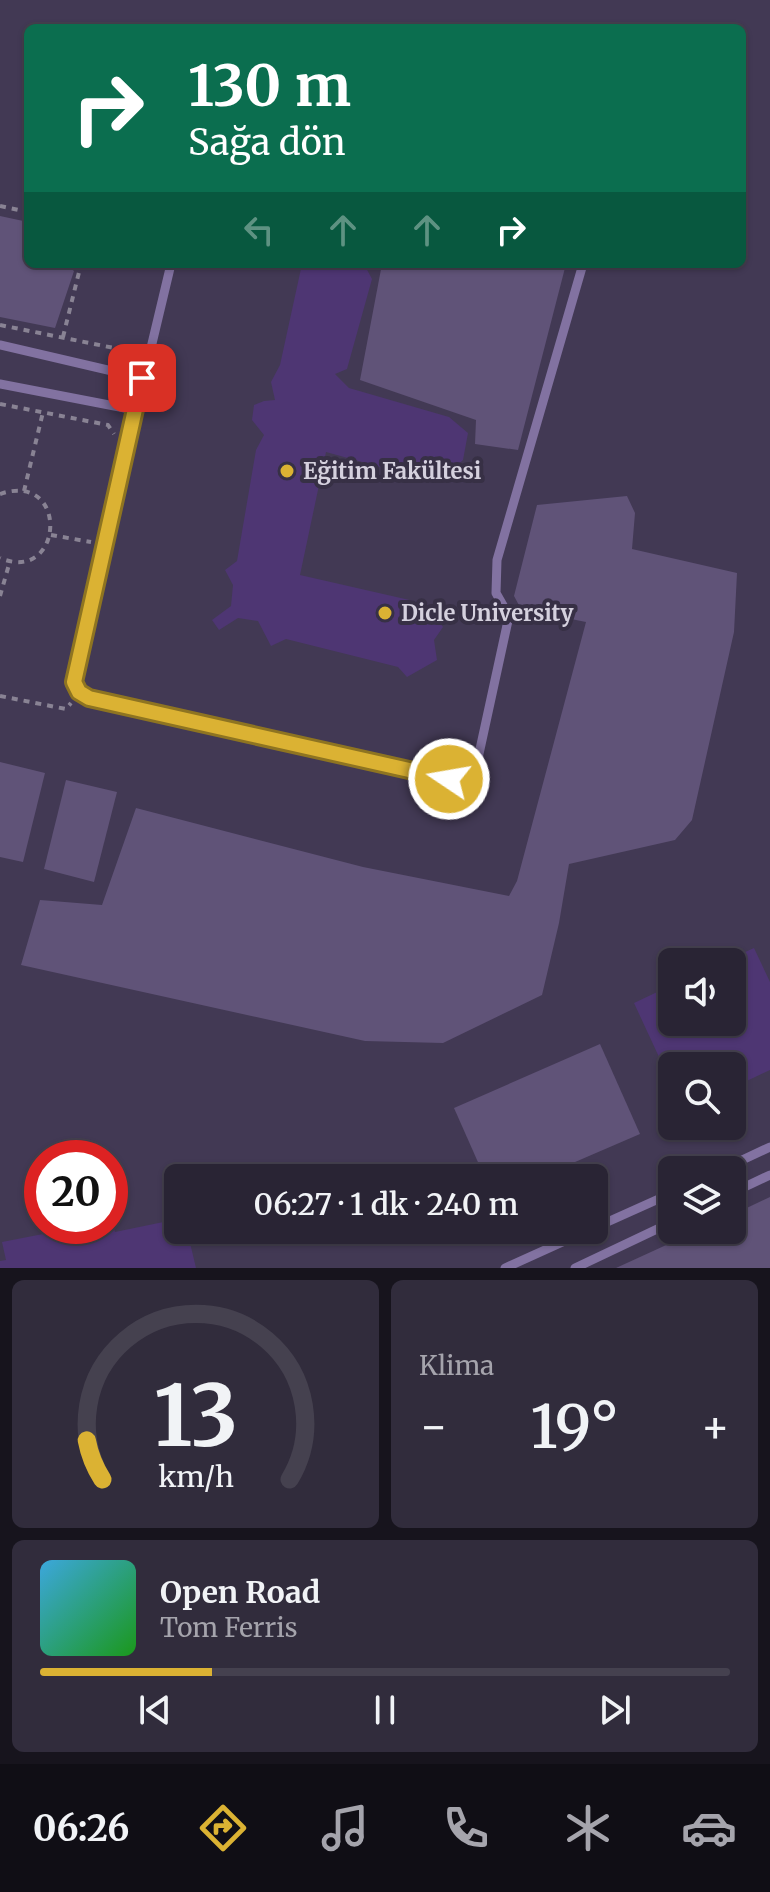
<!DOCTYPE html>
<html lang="tr">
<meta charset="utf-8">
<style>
:root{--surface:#292434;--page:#312c3c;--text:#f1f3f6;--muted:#a5a4ac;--line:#45414f;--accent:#dbb233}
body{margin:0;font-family:Merriweather,serif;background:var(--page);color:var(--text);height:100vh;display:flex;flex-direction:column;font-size:30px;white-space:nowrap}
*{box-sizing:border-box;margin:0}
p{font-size:26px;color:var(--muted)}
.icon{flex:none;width:44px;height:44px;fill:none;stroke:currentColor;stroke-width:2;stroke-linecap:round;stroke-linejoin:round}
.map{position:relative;height:1268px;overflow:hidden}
.panel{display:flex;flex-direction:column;gap:12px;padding:12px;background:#17141d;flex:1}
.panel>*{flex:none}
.banner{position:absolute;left:24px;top:24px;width:722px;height:244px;border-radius:12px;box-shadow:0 2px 6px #0004,0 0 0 2px var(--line);background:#0b6e4f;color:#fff;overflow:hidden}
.buttons{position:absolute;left:658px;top:948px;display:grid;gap:16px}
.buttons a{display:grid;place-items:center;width:88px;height:88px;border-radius:12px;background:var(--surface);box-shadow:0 2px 6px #0004,0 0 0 2px var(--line);font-size:40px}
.speed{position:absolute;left:24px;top:1140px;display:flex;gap:16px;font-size:40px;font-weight:700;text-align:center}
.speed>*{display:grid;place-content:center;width:104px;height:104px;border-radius:50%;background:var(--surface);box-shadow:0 2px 6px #0004,0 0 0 2px var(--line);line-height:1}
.speed .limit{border:12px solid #d22;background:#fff;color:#111}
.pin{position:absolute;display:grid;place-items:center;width:68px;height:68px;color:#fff;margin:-34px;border-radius:16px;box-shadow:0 4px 12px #0006}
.me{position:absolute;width:88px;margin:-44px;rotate:282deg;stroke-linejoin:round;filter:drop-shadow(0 0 6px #0008)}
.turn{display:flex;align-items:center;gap:28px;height:168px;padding:0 32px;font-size:36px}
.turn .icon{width:104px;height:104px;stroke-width:2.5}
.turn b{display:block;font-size:56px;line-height:68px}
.lanes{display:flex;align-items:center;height:76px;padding:0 32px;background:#0003;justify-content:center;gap:40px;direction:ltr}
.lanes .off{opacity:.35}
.big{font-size:60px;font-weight:600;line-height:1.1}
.panel .tile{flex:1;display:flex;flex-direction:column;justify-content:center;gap:12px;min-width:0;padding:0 28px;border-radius:12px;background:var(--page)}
.panel .dial{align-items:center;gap:0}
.dial svg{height:208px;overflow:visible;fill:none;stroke:var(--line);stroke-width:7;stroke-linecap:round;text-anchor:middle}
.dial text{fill:var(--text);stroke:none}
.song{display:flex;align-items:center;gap:24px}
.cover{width:96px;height:96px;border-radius:12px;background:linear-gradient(135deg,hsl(200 70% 55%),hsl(120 70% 35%))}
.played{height:8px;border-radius:4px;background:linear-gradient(90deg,var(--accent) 25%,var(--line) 25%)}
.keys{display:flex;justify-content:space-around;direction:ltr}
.heat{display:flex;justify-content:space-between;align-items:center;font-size:44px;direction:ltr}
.panel .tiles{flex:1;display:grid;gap:12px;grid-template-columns:1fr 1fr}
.tile:last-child{grid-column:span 2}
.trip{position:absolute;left:164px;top:1164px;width:444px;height:80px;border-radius:12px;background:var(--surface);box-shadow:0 2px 6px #0004,0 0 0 2px var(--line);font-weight:600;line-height:80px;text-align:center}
.tab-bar{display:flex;height:128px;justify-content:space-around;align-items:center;background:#100e15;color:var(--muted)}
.tab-bar .icon{width:56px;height:56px}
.tab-bar .active{color:var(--accent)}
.tab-bar b{font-size:36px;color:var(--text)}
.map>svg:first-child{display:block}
</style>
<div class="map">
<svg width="770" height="1268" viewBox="0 0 770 1268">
<rect width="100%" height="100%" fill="#373045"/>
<path fill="#423954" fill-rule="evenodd" d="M0,0H770V1268H0ZM28,28H742V264H28ZM672,962H732V1022H672ZM672,1066H732V1126H672ZM42,1158H110V1226H42ZM672,1170H732V1230H672ZM178,1178H594V1230H178Z"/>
<g fill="#605378">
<path d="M0,216L28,222V264H65L74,271L55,328L0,317Z"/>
<path d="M382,264H566L518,450L475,444L476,420L360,380Z"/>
<path d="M627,496L635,513L632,549L737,573L734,632L692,820L675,840L569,864L559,923L542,995L443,1043L365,1041L21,965L40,900L102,905L136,808L363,867L509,896L517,881L586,622L521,609L514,596L537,505Z"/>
<path d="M0,762L45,773L23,862L0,857Z"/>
<path d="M66,780L117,792L94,882L44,869Z"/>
<path d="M600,1044L640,1134L538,1178H485L454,1108Z"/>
<path d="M770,1197V1268H616L699,1230H732V1215Z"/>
</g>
<g fill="#4e3673">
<path d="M302,264H364L372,279L347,369L335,374L349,388L449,417L468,433L463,460L438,483L326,452L300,575L427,604L443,627L434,640L437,660L407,677L398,667L286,639L271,646L258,621L238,618L219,630L212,620L231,606L233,585L225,570L237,561L256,450L264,435L252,420L254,405L264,401L275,400L271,382L280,365Z"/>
<path d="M754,948L770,982V1070L732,1088V1066H672V1085L634,1003L672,985V1022H732V962H723Z"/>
<path d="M111,1219L115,1232L178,1219V1230H187L196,1268H0V1261L6,1260L2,1242L84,1226H110Z"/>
</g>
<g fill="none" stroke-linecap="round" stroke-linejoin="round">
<g stroke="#898394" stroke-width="4" stroke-dasharray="6 6" stroke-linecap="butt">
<path d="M0,206L28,212"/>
<path d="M0,325L129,351L136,349L137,347"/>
<path d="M63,337L81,264"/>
<path d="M0,404L108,425L114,434"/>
<path d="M24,491L43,412"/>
<path d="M0,494C70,470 64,585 0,558"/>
<path d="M51,535L91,542"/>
<path d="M0,596L10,561"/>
<path d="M0,696L66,709L71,703"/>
</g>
<g stroke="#8272a1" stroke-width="9">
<path d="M171,264L107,532L74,682L79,692L89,698L449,779L477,763L509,616L496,593L497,560L583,264"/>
<path d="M0,345L142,378"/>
<path d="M0,384L135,410"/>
<path d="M721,1170L770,1147"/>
<path d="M732,1193L770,1175"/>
<path d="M594,1228L672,1193"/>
<path d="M505,1268L589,1230"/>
<path d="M575,1268L672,1222"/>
</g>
</g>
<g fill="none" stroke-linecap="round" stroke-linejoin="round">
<defs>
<path id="route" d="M142,378L74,682L79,692L89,698L449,779"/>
</defs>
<use href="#route" stroke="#8e7421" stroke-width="20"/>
<use href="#route" stroke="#dbb233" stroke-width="14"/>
</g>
<g fill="#dbb233" stroke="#373045" stroke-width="3">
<circle cx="287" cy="471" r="8"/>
<circle cx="385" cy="613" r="8"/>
</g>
<g text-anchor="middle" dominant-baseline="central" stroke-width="8" stroke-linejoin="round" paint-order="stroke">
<g font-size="22" font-weight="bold" fill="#d5d1de" stroke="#373045" text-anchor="start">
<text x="303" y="471">Eğitim Fakültesi</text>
<text x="401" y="613">Dicle University</text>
</g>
</g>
</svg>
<div class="buttons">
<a><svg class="icon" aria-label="sound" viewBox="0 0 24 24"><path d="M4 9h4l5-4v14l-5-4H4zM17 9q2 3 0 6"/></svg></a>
<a><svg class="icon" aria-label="search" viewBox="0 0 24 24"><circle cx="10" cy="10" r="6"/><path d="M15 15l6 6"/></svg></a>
<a><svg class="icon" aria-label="layers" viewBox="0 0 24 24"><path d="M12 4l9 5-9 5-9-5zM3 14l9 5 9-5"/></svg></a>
</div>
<div class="speed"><div class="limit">20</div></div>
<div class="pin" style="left:142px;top:378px;background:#d93025"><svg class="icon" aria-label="arrive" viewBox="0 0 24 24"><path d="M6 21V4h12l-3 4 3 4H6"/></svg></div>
<svg class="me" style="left:449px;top:779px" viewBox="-20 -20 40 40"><circle r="17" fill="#dbb233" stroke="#fff" stroke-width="3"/><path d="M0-11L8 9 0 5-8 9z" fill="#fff"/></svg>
<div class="trip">06:27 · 1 dk · 240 m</div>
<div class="banner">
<div class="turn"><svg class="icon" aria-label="right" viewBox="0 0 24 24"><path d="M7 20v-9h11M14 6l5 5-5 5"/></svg><div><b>130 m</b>Sağa dön</div></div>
<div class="lanes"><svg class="icon off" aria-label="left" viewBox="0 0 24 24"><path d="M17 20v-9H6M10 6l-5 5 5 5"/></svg><svg class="icon off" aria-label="ahead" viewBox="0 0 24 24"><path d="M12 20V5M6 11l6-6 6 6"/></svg><svg class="icon off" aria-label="ahead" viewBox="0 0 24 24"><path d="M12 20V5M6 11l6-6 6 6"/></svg><svg class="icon" aria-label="right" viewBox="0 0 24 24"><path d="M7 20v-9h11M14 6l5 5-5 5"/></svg></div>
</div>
</div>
<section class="panel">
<div class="tiles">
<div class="tile dial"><svg viewBox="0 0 100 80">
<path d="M14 69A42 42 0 1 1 86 69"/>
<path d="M14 69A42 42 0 0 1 8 54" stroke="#dbb233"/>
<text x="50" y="56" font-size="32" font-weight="700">13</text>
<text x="50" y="72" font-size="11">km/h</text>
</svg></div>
<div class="tile"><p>Klima</p>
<div class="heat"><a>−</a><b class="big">19°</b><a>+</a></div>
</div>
<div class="tile">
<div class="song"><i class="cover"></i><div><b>Open Road</b><p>Tom Ferris</p></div></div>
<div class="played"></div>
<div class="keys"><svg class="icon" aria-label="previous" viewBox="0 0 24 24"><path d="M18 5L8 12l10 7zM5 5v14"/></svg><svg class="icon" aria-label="pause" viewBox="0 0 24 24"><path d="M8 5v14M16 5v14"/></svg><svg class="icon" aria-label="next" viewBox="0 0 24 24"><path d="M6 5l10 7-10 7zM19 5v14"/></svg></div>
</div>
</div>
</section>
<nav class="tab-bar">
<b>06:26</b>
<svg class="icon active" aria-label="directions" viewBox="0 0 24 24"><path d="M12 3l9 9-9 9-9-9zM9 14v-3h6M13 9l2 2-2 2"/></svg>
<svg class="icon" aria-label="music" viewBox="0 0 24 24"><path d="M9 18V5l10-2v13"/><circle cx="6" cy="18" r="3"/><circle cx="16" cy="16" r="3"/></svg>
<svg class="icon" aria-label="phone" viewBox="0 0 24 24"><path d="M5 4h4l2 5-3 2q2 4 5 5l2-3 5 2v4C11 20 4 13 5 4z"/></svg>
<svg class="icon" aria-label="climate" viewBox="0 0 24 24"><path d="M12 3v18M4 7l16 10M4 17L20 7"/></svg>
<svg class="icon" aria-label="car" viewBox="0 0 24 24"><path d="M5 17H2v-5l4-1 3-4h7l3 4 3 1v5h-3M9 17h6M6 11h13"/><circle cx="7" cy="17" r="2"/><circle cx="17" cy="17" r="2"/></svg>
</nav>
